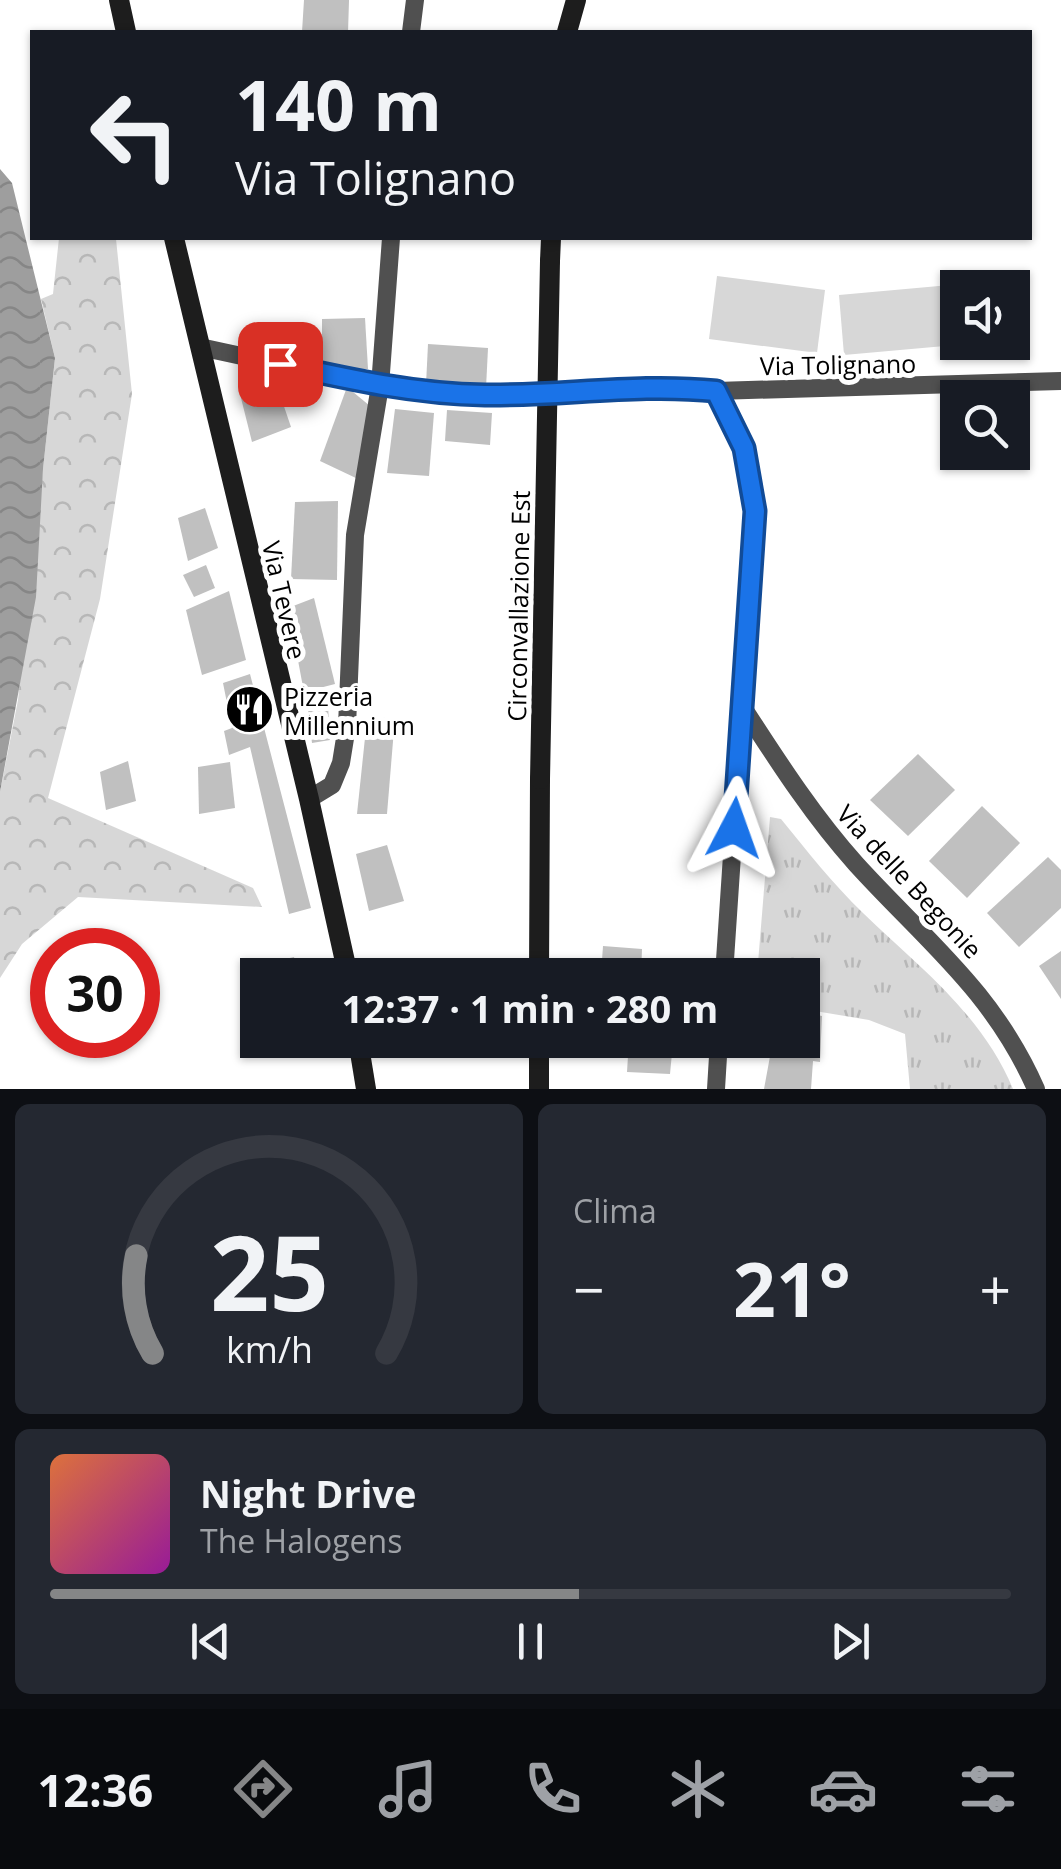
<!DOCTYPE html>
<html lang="it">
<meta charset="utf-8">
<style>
:root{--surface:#171b24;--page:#242831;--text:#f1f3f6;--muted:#9ea1a6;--line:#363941;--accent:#858687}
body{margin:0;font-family:"Open Sans",sans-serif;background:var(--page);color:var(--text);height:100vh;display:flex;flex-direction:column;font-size:38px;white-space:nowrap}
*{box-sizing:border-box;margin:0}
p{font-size:32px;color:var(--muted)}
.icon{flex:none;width:55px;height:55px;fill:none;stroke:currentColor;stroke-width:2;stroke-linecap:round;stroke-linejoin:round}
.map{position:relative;height:1089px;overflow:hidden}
.sheet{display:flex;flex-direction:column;gap:15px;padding:15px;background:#0d0f14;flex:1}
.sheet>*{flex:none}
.banner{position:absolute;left:30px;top:30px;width:1002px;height:210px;border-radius:0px;box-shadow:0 2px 8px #0004;background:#171b24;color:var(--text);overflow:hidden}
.fabs{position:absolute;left:940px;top:270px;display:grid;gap:20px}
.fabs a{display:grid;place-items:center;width:90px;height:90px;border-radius:0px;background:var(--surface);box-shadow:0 2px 8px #0004;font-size:50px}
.speed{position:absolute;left:30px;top:928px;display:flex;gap:20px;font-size:50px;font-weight:700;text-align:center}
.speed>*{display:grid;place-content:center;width:130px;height:130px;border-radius:50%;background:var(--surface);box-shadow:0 2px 8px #0004;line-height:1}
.speed .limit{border:15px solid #d22;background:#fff;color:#111}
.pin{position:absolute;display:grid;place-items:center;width:85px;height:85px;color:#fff;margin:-42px;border-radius:20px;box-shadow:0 5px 15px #0006}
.me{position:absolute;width:110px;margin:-55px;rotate:4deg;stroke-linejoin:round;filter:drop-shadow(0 0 8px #0008)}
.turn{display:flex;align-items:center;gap:35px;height:210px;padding:0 40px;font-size:45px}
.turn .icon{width:130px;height:130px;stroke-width:2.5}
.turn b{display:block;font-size:70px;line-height:85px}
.big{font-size:75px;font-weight:700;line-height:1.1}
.sheet .card{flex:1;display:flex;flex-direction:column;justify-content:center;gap:15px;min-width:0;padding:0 35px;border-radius:15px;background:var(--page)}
.sheet .dial{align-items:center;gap:0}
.dial svg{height:260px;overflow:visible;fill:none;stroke:var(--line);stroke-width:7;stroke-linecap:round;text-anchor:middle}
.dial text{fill:var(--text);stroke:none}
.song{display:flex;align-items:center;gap:30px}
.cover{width:120px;height:120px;border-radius:15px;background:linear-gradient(135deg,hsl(20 70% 55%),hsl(300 70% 35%))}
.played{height:10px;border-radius:5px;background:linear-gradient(90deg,var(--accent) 55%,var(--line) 55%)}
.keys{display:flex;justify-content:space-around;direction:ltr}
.heat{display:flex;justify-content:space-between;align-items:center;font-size:55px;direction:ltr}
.sheet .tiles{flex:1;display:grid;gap:15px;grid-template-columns:1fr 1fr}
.card:last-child{grid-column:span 2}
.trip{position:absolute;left:240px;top:958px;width:580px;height:100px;border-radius:0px;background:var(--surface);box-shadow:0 2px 8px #0004;font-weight:700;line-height:100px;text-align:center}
.tab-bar{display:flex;height:160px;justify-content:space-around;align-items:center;background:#090b0e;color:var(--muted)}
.tab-bar .icon{width:70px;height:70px}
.tab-bar .on{color:var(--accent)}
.tab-bar b{font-size:45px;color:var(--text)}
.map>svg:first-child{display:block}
</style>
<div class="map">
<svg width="1061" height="1089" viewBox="0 0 1061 1089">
<defs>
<pattern id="forest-crowns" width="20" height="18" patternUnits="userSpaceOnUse" patternTransform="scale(2.5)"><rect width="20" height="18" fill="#d7d7d7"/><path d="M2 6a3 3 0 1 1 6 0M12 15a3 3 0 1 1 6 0" fill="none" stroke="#b7b7b7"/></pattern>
<pattern id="park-tufts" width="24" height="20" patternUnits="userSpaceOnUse" patternTransform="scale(2.5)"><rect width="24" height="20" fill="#d7d7d7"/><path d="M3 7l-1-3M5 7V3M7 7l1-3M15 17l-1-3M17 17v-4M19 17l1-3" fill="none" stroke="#b7b7b7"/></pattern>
<pattern id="water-waves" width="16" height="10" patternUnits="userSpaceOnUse" patternTransform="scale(2.5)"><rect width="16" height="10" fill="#9e9e9e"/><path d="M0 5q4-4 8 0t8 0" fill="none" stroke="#868686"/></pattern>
</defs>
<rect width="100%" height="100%" fill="#fff"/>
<g fill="#d7d7d7">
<path d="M717,276L825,290L817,353L709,339Z"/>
<path d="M950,285L956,345L844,355L839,295Z"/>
</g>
<path fill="url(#forest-crowns)" d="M59,238L116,239L132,394L100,599L48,798L253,888L262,907L78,897L22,944L0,978V792L18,700L55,358L41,299L53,294Z"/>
<path fill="url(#park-tufts)" d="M770,817L781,819C807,851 833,884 863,913C919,967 982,1014 1013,1089H910L905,1034L869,1020L803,1009L802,975H757Z"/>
<path fill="url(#water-waves)" d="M0,169L12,183L55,358L43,469L36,597L0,792Z"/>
<g fill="#c0c0c0">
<path d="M304,0H349L348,32H302Z"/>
<path d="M365,318L368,369H322V319Z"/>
<path d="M428,344L488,348L486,388L426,385Z"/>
<path d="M276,383L291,427L252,442L240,394Z"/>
<path d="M347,387L370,406L358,479L320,461Z"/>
<path d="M395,409L434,413L429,476L387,473Z"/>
<path d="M447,410L492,413L490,445L445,441Z"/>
<path d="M338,501L337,580L291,579L295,502Z"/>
<path d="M205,508L218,548L188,561L178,518Z"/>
<path d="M206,565L215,588L194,597L183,575Z"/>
<path d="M229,591L246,660L202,675L186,610Z"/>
<path d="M314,598L335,684L304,692L288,608Z"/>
<path d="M250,674L311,908L289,914L250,747L229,755L224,731L232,728L223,683Z"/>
<path d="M328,705L330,740L312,743L308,709Z"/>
<path d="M395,717L387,814H357L367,719Z"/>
<path d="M918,754L955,790L908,836L870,800Z"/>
<path d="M128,761L136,801L106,810L100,772Z"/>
<path d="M230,762L235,808L199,814L198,767Z"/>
<path d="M982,806L1020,843L967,898L929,861Z"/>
<path d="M387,845L404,901L369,911L356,854Z"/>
<path d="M1048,857L1061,870V908L1019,947L987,913Z"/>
<path d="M603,946L642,949L641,975H601Z"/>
<path d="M1061,951V999L1039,966Z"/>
<path d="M294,957L299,975H265L263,964Z"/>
<path d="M802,1012L822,1016L820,1062L813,1061L811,1089H764L773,1040H802Z"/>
<path d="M629,1040H663L661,1053H672L670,1074L627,1072Z"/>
</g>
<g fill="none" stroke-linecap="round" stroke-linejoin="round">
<g stroke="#505050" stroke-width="18">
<path d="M411,32L415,0"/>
<path d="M200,347L380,386L483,395L667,386L716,391L1061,381"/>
<path d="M716,391L744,448L755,511L724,975"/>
<path d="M744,709C779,763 813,816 856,864C925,940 993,991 1036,1089"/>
<path d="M309,799L332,785L341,763L347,726L355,535L380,386L391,238"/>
<path d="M716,1089L719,1040"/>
</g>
<g stroke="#1d1d1d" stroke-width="20">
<path d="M119,0L126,32"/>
<path d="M567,32L576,0"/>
<path d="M174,238L309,799L348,975"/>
<path d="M550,261L551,238"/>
<path d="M539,975L540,779"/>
<path d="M358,1040L366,1089"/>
<path d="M539,1089V1040"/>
</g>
<path stroke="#1d1d1d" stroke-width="20" d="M540,779L550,261"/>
</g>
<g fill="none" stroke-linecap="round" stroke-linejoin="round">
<defs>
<path id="route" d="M280,364C348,379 415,394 485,395C563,396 638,383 716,391L744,448L755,511L734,828"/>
</defs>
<use href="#route" stroke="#114b97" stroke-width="25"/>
<use href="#route" stroke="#1a73e8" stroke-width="18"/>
</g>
<defs>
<symbol id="restaurant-disc" viewBox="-11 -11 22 22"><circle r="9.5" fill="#000" stroke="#fff"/><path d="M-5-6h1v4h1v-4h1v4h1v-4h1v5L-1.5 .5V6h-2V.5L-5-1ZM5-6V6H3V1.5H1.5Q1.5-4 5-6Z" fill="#fff"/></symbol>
</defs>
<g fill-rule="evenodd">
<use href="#restaurant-disc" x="222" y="682" width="55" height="55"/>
</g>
<g text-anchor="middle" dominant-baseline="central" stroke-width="10" stroke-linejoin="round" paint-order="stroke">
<g font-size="25" fill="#000" stroke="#fff">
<text transform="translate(838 364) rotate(-1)">Via Tolignano</text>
<text transform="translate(285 600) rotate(77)">Via Tevere</text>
<text transform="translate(518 606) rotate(-89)">Circonvallazione Est</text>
<text transform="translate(910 881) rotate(47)">Via delle Begonie</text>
</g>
<g font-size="25" fill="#000" stroke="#fff" text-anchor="start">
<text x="284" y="696">Pizzeria<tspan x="284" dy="29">Millennium</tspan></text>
</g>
</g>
</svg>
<div class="fabs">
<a><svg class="icon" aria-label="sound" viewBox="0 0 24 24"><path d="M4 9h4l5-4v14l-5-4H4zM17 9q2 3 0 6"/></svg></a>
<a><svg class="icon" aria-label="search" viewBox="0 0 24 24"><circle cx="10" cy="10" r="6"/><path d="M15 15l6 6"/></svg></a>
</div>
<div class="speed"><div class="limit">30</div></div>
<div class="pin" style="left:280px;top:364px;background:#d93025"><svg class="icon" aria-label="arrive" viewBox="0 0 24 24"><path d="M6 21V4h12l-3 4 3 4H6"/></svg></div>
<svg class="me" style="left:734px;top:828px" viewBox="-20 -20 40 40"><path d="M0-17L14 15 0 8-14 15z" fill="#1a73e8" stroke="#fff" stroke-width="4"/></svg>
<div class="trip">12:37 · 1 min · 280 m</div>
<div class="banner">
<div class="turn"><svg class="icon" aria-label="left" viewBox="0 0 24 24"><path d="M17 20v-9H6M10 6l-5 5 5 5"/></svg><div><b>140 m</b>Via Tolignano</div></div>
</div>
</div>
<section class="sheet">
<div class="tiles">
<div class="card dial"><svg viewBox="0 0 100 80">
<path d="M14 69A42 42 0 1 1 86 69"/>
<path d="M14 69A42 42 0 0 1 9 39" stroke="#858687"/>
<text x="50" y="56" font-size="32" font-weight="700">25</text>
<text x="50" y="72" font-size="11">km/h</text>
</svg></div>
<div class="card"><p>Clima</p>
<div class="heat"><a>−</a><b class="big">21°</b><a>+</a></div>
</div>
<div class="card">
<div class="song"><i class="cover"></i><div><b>Night Drive</b><p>The Halogens</p></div></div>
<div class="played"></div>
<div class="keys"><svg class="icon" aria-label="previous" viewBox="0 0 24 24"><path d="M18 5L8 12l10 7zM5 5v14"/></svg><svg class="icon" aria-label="pause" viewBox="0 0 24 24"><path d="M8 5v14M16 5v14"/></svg><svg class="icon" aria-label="next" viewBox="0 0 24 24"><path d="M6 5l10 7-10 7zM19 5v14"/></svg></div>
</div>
</div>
</section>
<nav class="tab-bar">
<b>12:36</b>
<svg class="icon on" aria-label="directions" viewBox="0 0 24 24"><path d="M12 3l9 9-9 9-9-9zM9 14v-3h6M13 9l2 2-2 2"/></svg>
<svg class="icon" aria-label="music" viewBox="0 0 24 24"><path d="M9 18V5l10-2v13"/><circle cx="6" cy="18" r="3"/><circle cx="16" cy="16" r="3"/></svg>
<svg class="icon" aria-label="phone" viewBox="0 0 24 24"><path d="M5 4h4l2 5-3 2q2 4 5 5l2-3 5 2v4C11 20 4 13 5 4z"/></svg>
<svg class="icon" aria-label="climate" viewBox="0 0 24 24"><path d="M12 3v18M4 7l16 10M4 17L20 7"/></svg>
<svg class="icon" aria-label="car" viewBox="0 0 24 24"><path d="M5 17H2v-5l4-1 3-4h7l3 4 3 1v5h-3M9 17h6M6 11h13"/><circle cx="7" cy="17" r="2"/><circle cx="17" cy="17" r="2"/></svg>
<svg class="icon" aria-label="filters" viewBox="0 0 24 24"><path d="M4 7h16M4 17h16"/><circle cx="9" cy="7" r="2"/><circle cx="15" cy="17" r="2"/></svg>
</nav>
